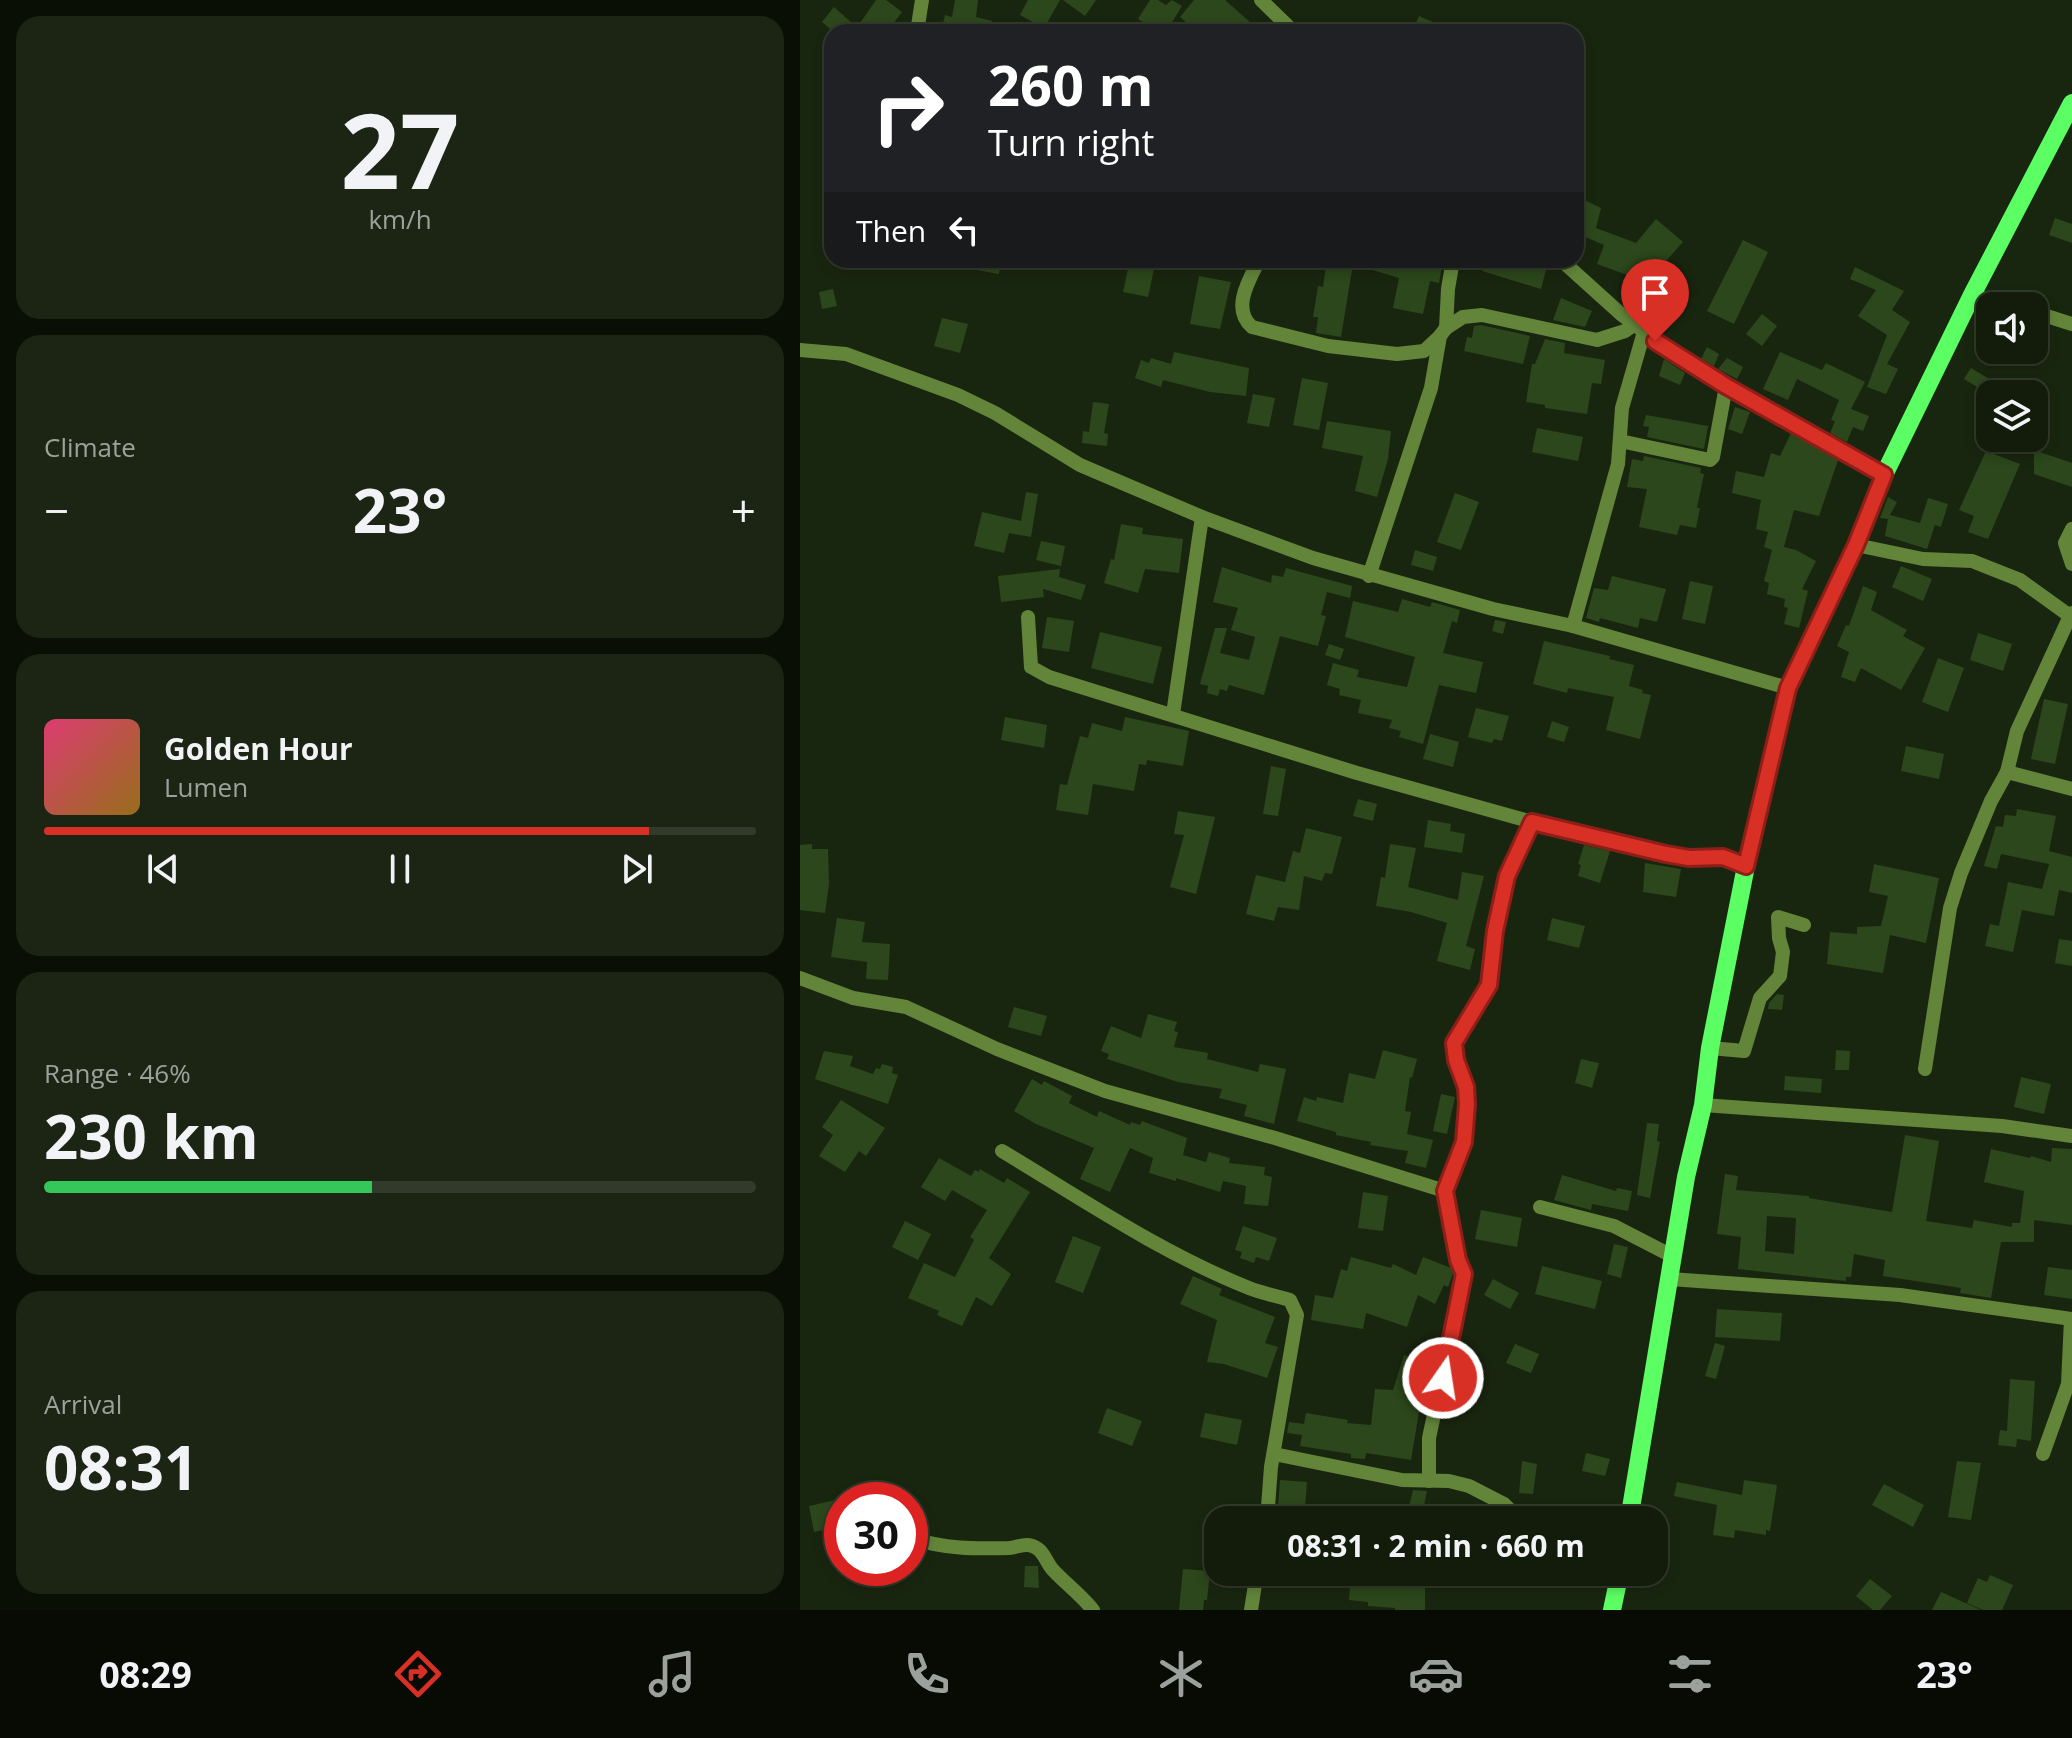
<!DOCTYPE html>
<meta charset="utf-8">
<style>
:root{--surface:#131c0b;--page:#1c2514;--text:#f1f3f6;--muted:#9da19d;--line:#323a2c;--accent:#d93025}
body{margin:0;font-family:"Open Sans",sans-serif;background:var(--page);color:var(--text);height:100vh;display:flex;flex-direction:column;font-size:30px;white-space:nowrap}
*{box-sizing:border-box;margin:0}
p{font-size:26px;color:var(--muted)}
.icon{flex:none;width:44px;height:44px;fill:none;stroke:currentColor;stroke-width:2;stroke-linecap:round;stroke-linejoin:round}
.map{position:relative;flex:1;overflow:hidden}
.details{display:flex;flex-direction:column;gap:16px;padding:16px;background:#0a0f06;width:800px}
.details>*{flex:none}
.hud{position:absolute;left:24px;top:24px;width:760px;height:244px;border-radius:24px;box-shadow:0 4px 12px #0003,0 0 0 2px var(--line);background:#202124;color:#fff;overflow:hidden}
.controls{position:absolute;left:1176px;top:292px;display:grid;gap:16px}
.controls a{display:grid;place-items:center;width:72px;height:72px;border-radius:16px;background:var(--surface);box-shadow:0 4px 12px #0003,0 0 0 2px var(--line);font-size:40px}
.speed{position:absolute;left:24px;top:1482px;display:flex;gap:16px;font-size:40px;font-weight:700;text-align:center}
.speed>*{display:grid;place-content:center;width:104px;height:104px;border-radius:50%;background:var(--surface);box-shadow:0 4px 12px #0003,0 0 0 2px var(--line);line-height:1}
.speed .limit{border:12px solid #d22;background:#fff;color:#111}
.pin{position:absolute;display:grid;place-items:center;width:68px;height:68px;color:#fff;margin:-82px -34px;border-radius:50% 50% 50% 0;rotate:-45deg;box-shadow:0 0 8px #0007}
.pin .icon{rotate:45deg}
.me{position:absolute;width:88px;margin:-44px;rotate:13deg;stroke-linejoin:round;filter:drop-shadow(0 0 6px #0008)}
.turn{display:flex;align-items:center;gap:28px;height:168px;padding:0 32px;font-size:36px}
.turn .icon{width:104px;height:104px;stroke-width:2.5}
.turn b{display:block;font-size:56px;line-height:68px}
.then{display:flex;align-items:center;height:76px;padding:0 32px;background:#0003;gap:16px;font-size:30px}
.big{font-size:60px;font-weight:700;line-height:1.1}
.details .widget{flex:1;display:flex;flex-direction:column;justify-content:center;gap:12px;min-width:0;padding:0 28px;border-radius:24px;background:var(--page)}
.details .dial{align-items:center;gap:0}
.dial b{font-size:104px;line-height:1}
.song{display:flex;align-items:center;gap:24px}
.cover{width:96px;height:96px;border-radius:12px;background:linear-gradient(135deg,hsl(340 70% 55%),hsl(40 70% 35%))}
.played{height:8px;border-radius:4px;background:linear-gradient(90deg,var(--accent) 85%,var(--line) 85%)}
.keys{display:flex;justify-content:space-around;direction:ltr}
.heat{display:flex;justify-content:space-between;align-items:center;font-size:44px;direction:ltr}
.charge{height:12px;border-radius:6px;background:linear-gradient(90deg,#34c759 46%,var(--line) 0)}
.trip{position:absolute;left:404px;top:1506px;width:464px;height:80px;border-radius:24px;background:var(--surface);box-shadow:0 4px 12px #0003,0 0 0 2px var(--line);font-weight:700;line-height:80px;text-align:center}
.tab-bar{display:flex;height:128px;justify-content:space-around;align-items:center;background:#080b04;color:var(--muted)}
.tab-bar .icon{width:56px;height:56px}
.tab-bar .current{color:var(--accent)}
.tab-bar b{font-size:36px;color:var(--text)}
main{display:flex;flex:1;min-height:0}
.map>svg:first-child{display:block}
</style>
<main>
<section class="details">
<div class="widget dial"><b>27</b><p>km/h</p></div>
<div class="widget"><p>Climate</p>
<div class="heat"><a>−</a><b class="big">23°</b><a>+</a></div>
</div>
<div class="widget">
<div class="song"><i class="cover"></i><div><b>Golden Hour</b><p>Lumen</p></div></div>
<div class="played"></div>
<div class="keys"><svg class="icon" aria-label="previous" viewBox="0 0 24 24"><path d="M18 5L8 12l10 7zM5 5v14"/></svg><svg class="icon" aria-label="pause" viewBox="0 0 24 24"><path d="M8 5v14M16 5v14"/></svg><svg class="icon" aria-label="next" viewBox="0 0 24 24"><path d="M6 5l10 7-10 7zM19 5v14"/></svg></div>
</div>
<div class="widget"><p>Range · 46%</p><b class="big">230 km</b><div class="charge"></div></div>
<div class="widget"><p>Arrival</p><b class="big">08:31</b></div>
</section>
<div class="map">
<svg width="1272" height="1610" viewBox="0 0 1272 1610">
<rect width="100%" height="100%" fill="#19260f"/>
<g fill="#2c471b" fill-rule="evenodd">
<path d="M76,0H86L102,12L87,32H72L60,23Z"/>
<path d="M155,0H178L176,17L192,21L189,32H141L145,15L152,17Z"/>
<path d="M228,0H260L244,28L220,15Z"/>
<path d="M263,0H296L285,16Z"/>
<path d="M350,0H358L366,5L372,0L382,6L366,32H359L338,19Z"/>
<path d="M394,0H425L451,23L443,32H398L380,17Z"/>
<path d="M34,7L53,24L46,32H34L22,22Z"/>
<path d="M619,16L655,32H612Z"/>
<path d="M776,196L801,208L796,228L836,243L856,219L883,242L866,261L874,264L854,310L832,301L841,280L797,264L804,245L776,233Z"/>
<path d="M1255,218L1272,224V243L1249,235Z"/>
<path d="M943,240L968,252L934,324L907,311Z"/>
<path d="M155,260H201L199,274L154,266Z"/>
<path d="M330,260H356L348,297L323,292Z"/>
<path d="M527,260H643L639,283L630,281L623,314L593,308L599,278L553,264L541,337L516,333L518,317H513L518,286L523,287Z"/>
<path d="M686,260H720L719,264L746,270L741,289L682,271Z"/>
<path d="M1055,267L1104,291L1092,310L1110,322L1087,364L1098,369L1086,394L1067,387L1087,335L1058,316L1076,290L1050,279Z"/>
<path d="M399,276L431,282L420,329L390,324Z"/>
<path d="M33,289L37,306L22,309L19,292Z"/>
<path d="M761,298L792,311L785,327L753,320Z"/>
<path d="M962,314L977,326L962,346L946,334Z"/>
<path d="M142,318L168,324L160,353L134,346Z"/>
<path d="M681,325L730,336L723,364L664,351L667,337L672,338L674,326Z"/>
<path d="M745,339L765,343L764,353L805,360L801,384L792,383L787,414L745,408V405L726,402L732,364H735Z"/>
<path d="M907,347L919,354L914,366L901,359Z"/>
<path d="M374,352L449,368L446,396L410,392L363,380L361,387L335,378L341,360L349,363L351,358L371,364Z"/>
<path d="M980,352L1022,370L1026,363L1065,382L1051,409L1069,416L1063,431L1053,427L1047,442L1030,433L1035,421L1031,420L1039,400L997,379L988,400L963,389Z"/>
<path d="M927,358L943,367L937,379L918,369Z"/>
<path d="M864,359L885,373L880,385L859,376Z"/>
<path d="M1171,368L1214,394H1189L1164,379Z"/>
<path d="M502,378L528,383L519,430L493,425Z"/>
<path d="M453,394L475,398L469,427L447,423Z"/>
<path d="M293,402L309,404L304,433L308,434L307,446L282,443L283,431L289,432Z"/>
<path d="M935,407L950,412L942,434L928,429Z"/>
<path d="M846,415L908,426L904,449L847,437L849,427L843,426Z"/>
<path d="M527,421L591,431L588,459L577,497L555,491L563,456L522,448Z"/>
<path d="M737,428L783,437L778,461L732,452Z"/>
<path d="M991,433L1038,460L1019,516L994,510L984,547L996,550L1016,561L1002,589L1008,591L999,628L984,624L988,608L984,607L985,599L967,594L969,583L964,581L972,550L964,547L968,532L956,529L961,500L932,493L936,471L964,477L971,453L980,456Z"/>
<path d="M1234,450L1272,463V487L1234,474Z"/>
<path d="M1186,451L1220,464L1188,539L1168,532L1174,516L1159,510Z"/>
<path d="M844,456L901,468L900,473L904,474L897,508H900L896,528L880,525L877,535L839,527L847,489L827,487L832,459L843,461Z"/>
<path d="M226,492L238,494L231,537L209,533L204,553L174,546L182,512L221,521Z"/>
<path d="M655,493L679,502L661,550L637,542Z"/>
<path d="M1088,497L1097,502L1090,515L1120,523L1128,498L1148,504L1141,527L1135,525L1127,549L1085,536L1088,519L1080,518Z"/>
<path d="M321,524L343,528L342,534L383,539L379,573L345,569L338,593L304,583L311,559L314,560Z"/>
<path d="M241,541L265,546L261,566L236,560Z"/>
<path d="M615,550L637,557L633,571L611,565Z"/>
<path d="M1101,566L1132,579L1123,601L1092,587Z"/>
<path d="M422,567L471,583L472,575L483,577L486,568L552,586L550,598L527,592L521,615L526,616L518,646L480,636L464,695L429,685L427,691L420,689L418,696L407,693L408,686L400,684L415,628H427L420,653L449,660L455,637L431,630L438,608L413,602Z"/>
<path d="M260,569L259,577L286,585L281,600L243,589L244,597L201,602L198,576Z"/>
<path d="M812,576L866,589L857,622L840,618L838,628L800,618L799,622L786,618L794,588L808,590Z"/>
<path d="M890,581L913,586L905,624L882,619Z"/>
<path d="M1063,586L1077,592L1071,610L1107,630L1103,636L1125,648L1101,690L1061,668L1055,682L1041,677L1049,652L1037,646L1046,625L1049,626Z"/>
<path d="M602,599L630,607L632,602L660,610L657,623L652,621L643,653L683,662L676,693L639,685L623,744L599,737L601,731L589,728L592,720L558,713L561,700L539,695L540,689L527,685L533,663L559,670L557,677L607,687L615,657L545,637L553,601L598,612Z"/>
<path d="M247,617L274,621L269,652L242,648Z"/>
<path d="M695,620L706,622L703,634L692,631Z"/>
<path d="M300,632L362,647L353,684L291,668Z"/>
<path d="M1178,633L1212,644L1203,671L1170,660Z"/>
<path d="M744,641L810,656L809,659L834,665L829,686L843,690L842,693L851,695L840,739L806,730L814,697L768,688L767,693L733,684Z"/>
<path d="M529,644L544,649L540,660L525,655Z"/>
<path d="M1138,658L1164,668L1148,712L1122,702Z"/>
<path d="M1244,699L1268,704L1255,764L1231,759Z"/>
<path d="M676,708L709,716L702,741L694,739L692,743L668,737Z"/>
<path d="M205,717L247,725L244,748L201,740Z"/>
<path d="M325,717L389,731L383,766L347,760L346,765L339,764L334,791L293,784L288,815L256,810L260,784L267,785L280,736L288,738L292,723L322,731Z"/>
<path d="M752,721L769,727L764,742L747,737Z"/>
<path d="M630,734L659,742L653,767L623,759Z"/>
<path d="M1106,746L1144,754L1139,779L1101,771Z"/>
<path d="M471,766L486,769L478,816L463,814Z"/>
<path d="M558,799L577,804L573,821L553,816Z"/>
<path d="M1217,809L1256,816L1249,851L1272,857V893L1259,890L1254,916L1222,910L1213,952L1185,946L1190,924L1199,926L1208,882L1242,889L1249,864L1201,854L1197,869L1184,866L1196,826L1203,827L1205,815L1216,816Z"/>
<path d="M378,811L415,817L396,894L370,887L384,835L374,834Z"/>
<path d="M628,820L651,824L650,831L665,834L662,853L624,847Z"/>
<path d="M506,828L542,837L532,874L525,873L522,881L504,876L499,910L478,907L474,921L446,914L456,875L485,882L493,851L500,853Z"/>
<path d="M12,844V849H28L29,884L25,913L0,910V845Z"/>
<path d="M590,844L616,848L608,887L658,900L662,872L684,876L666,946L675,949L670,970L637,961L647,923L611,912L576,906L581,877L585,878Z"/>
<path d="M784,845L810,851L800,883L778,876L781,865L778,864Z"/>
<path d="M845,863L881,869L876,897L843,892Z"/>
<path d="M1074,864L1139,878L1126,943L1090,935L1083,973L1027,964L1030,932L1057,934V927L1081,926L1088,896L1069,892Z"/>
<path d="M37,918L65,922L62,942L90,944L88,980L66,979L67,962L31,957Z"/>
<path d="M752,918L785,926L779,948L747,940Z"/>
<path d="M1259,939L1272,941V966L1255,963Z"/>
<path d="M977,994L984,995L982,1010L968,1009L969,1003Z"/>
<path d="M214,1007L247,1016L241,1036L208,1027Z"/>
<path d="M348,1014L377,1022L374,1031L378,1032L374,1047L408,1053L407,1059L458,1072L460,1064L486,1069L474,1124L444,1116L447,1105L419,1098L422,1089L378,1082L307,1059L309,1054L301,1051L311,1026L341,1038Z"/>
<path d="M583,1050L617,1059L612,1078L610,1077L605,1111L611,1112L607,1134L633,1140L626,1168L605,1163L608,1151L570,1145L571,1142L536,1135V1132L497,1121L504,1097L516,1101L517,1097L543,1103L549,1073L575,1079Z"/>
<path d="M1036,1050L1050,1051L1049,1070H1035Z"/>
<path d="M24,1051L53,1056L50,1066L73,1074L76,1068L80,1069L82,1064L93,1067L92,1073L98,1075L88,1104L15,1079Z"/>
<path d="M781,1059L799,1063L792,1088L775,1083Z"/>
<path d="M985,1076L1022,1079L1021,1093L984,1090Z"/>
<path d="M1221,1077L1251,1084L1244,1114L1214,1107Z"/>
<path d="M232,1079L242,1085L244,1081L272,1096L269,1103L297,1117L299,1111L330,1125L331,1122L340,1125L342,1121L387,1138L383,1155L406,1162L409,1152L430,1158L429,1163L465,1167L464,1175L472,1177L468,1206L444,1204L446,1186L423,1181L420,1192L376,1178V1181L349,1173L353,1158L330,1148L310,1192L280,1179L294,1148L236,1124L214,1111Z"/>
<path d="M641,1094L655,1097L647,1134L633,1131Z"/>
<path d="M41,1100L85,1128L66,1156L59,1151L45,1172L19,1156L33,1135L22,1127Z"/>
<path d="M847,1123L859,1124L857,1141L860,1142L850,1198L837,1195Z"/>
<path d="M1105,1135L1139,1141L1126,1221L1172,1228L1174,1220L1212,1227V1223H1220L1224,1191L1184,1182L1191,1149L1230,1158L1231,1156L1251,1162L1252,1148L1272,1149V1225L1234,1220V1242H1201L1191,1298L1160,1293L1161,1288L1083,1276L1085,1260L1054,1254L1051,1277H1046V1281L938,1269L941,1237L917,1234L925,1174L938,1176L936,1190L1009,1196V1198L1092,1212ZM967,1216L996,1218L994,1254L965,1251Z"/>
<path d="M139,1158L171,1176L175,1170L179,1172L180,1169L204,1183L207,1178L230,1192L189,1258L211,1274L192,1306L176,1297L162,1326L137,1315L139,1311L108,1298L124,1263L155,1277L174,1240L170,1237L187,1210L152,1190L145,1201L121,1187Z"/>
<path d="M762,1175L816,1191L817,1188L832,1191L828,1211L792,1204L791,1210L754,1200Z"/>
<path d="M563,1192L588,1196L583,1231L558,1228Z"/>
<path d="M681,1210L722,1218L717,1247L675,1239Z"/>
<path d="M105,1221L131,1234L118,1260L92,1247Z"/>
<path d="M443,1226L477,1238L469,1261L456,1257L454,1263L440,1258L442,1252L435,1250Z"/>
<path d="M273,1236L301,1247L283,1293L255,1282Z"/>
<path d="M814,1244L828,1247L821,1278L807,1274Z"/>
<path d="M551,1257L591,1268L593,1264L616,1275L623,1257L651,1268L653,1274L648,1287L644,1285L635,1304L618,1295L607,1327L566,1313L563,1329L511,1320L515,1295L533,1298L541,1269L547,1271Z"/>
<path d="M742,1266L802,1281L795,1309L735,1294Z"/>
<path d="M1248,1267L1272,1270V1299L1244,1295Z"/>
<path d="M393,1276L422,1289L419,1295L475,1317L465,1343L478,1347L467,1378L424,1364L407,1362L417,1320L380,1304Z"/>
<path d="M693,1279L719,1293L710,1309L684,1295Z"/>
<path d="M917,1309L982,1313L980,1341L915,1337Z"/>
<path d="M915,1343L925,1346L916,1379L905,1376Z"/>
<path d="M715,1344L739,1354L731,1373L706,1363Z"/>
<path d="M604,1355L628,1362L624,1375L632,1377L629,1390L623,1388L611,1460L566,1453L565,1459L551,1458V1454L500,1446L502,1435L487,1433L489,1422L504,1424L506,1413L548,1420L547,1423L571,1425L575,1389L593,1390Z"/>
<path d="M1210,1379L1235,1381L1231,1441L1217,1439L1216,1447L1198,1445L1200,1430L1207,1431Z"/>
<path d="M307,1408L342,1421L332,1446L298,1433Z"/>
<path d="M405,1413L442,1420L437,1445L400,1437Z"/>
<path d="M786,1453L810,1459L805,1476L782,1471Z"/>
<path d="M722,1461L737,1464L733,1494L719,1493Z"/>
<path d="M1157,1461L1181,1463L1171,1520L1148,1517Z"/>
<path d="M480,1480L507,1482L504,1520H477Z"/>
<path d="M944,1480L977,1485L970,1531L966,1530V1535L935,1530L934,1538L913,1535L917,1505L874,1496L877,1482L942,1495Z"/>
<path d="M1084,1484L1124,1505L1113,1527L1072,1505Z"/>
<path d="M613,1490L627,1491L621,1520H606Z"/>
<path d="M40,1499L42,1518L36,1519L38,1527L14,1532L9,1506Z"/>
<path d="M225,1566H238L239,1588L224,1587Z"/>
<path d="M383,1569L410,1571L407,1600H404L403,1610H379Z"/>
<path d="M551,1573L582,1575V1583L625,1584V1610H595V1608L568,1606V1602L549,1600Z"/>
<path d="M1190,1575L1213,1585L1202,1610H1183L1167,1603L1178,1578L1187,1582Z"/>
<path d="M1070,1579L1092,1596L1080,1610H1073L1056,1596Z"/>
<path d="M1141,1592L1181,1610H1132Z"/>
</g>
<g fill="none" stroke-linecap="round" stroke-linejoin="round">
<g stroke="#63853a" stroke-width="14">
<path d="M461,0L494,32"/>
<path d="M117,32L122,0"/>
<path d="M459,260C449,280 431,309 452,327L528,346L597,354L624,351L640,336"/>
<path d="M761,260L822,315L877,357L1084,475"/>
<path d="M1172,295L1212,306"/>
<path d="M1234,312L1272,324"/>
<path d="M646,328L663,317L682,315L797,340L825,331L835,324"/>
<path d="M0,350L46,354L158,395L195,413L280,465L402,517L513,558L693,609L773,626L988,688"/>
<path d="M820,441L910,460L913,457L926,386"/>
<path d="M1272,529L1265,543L1272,564"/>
<path d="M1056,545L1123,559L1172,561L1220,580L1270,616L1272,613"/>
<path d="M569,576L631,388L640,336L646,328L648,289L653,260"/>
<path d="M228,617L231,667L249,677L557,773L732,822L866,854L889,858L923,857L946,866"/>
<path d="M773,626L818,464L822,408L844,332"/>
<path d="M373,714L402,517"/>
<path d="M1207,772L1272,789"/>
<path d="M0,978L53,998L106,1007L197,1049L305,1091L475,1138L645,1191"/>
<path d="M910,1048L944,1051L960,998L980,976L983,952L979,938L978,917L1004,925"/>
<path d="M1125,1069L1150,908L1161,873L1191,801L1207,772L1217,731L1270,616"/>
<path d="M903,1105L1202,1126L1272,1136"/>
<path d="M202,1151C282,1199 361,1253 449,1288C462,1293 476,1296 490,1300L497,1315L471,1467L467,1520"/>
<path d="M740,1207L814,1226L874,1257"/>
<path d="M870,1279L1100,1295L1272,1319"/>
<path d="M474,1454L602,1480L649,1481L669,1486L704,1504L720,1520"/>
<path d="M1243,1454L1268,1384L1271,1319"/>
<path d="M629,1481V1438L664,1274L658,1260L645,1191L664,1142L667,1104L666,1087L656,1060L654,1043L689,985L695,931L707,876L732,822"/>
<path d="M110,1538C146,1549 173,1549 209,1548C219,1547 228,1541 238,1549C245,1554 247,1564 253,1570C266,1584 281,1595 293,1610"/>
<path d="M451,1610L457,1572"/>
</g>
<g stroke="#5cff63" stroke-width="18">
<path d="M829,1520L886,1177L903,1105L910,1048L946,866L988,688L1056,545L1084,475L1172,295L1272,103"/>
<path d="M812,1610L820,1572"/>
</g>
</g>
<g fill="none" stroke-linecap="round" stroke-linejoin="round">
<defs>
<path id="route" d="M643,1378L664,1274L658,1260L645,1191L664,1142L667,1104L666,1087L656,1060L654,1043L689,985L695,931L707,876L732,822L866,854L889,858L923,857L946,866L988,688L1056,545L1084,475L926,386L855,341"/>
</defs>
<use href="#route" stroke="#8d1f18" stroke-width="20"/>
<use href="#route" stroke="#d93025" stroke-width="14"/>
</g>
</svg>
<div class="controls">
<a><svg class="icon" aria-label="sound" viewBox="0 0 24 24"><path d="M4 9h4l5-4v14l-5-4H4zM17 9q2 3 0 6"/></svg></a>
<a><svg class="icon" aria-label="layers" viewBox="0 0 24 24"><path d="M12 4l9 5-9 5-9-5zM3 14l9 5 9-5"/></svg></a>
</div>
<div class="speed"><div class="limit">30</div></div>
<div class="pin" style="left:855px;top:341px;background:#d93025"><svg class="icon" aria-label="arrive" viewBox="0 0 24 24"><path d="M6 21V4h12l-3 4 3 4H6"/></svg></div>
<svg class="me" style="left:643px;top:1378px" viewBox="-20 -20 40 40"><circle r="17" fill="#d93025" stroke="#fff" stroke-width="3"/><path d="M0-11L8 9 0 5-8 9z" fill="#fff"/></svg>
<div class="trip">08:31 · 2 min · 660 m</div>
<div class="hud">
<div class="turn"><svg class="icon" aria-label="right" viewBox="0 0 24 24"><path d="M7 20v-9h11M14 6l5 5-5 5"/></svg><div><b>260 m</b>Turn right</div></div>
<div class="then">Then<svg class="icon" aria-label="left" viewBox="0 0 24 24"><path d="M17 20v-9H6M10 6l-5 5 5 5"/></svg></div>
</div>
</div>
</main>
<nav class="tab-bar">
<b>08:29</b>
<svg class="icon current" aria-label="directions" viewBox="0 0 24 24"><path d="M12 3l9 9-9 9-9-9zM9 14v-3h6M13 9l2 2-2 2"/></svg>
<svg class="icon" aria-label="music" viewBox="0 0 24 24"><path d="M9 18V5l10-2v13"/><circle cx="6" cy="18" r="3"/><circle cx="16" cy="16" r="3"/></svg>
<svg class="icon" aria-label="phone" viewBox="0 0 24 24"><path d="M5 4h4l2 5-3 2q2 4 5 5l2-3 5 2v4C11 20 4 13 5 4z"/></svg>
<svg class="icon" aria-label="climate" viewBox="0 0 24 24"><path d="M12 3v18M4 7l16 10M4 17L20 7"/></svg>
<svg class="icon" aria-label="car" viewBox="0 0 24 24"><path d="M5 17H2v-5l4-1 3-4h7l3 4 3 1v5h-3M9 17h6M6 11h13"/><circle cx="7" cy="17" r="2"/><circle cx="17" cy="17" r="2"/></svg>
<svg class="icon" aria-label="filters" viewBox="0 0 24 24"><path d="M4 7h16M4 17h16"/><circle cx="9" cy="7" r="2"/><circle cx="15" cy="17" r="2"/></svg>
<b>23°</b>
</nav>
